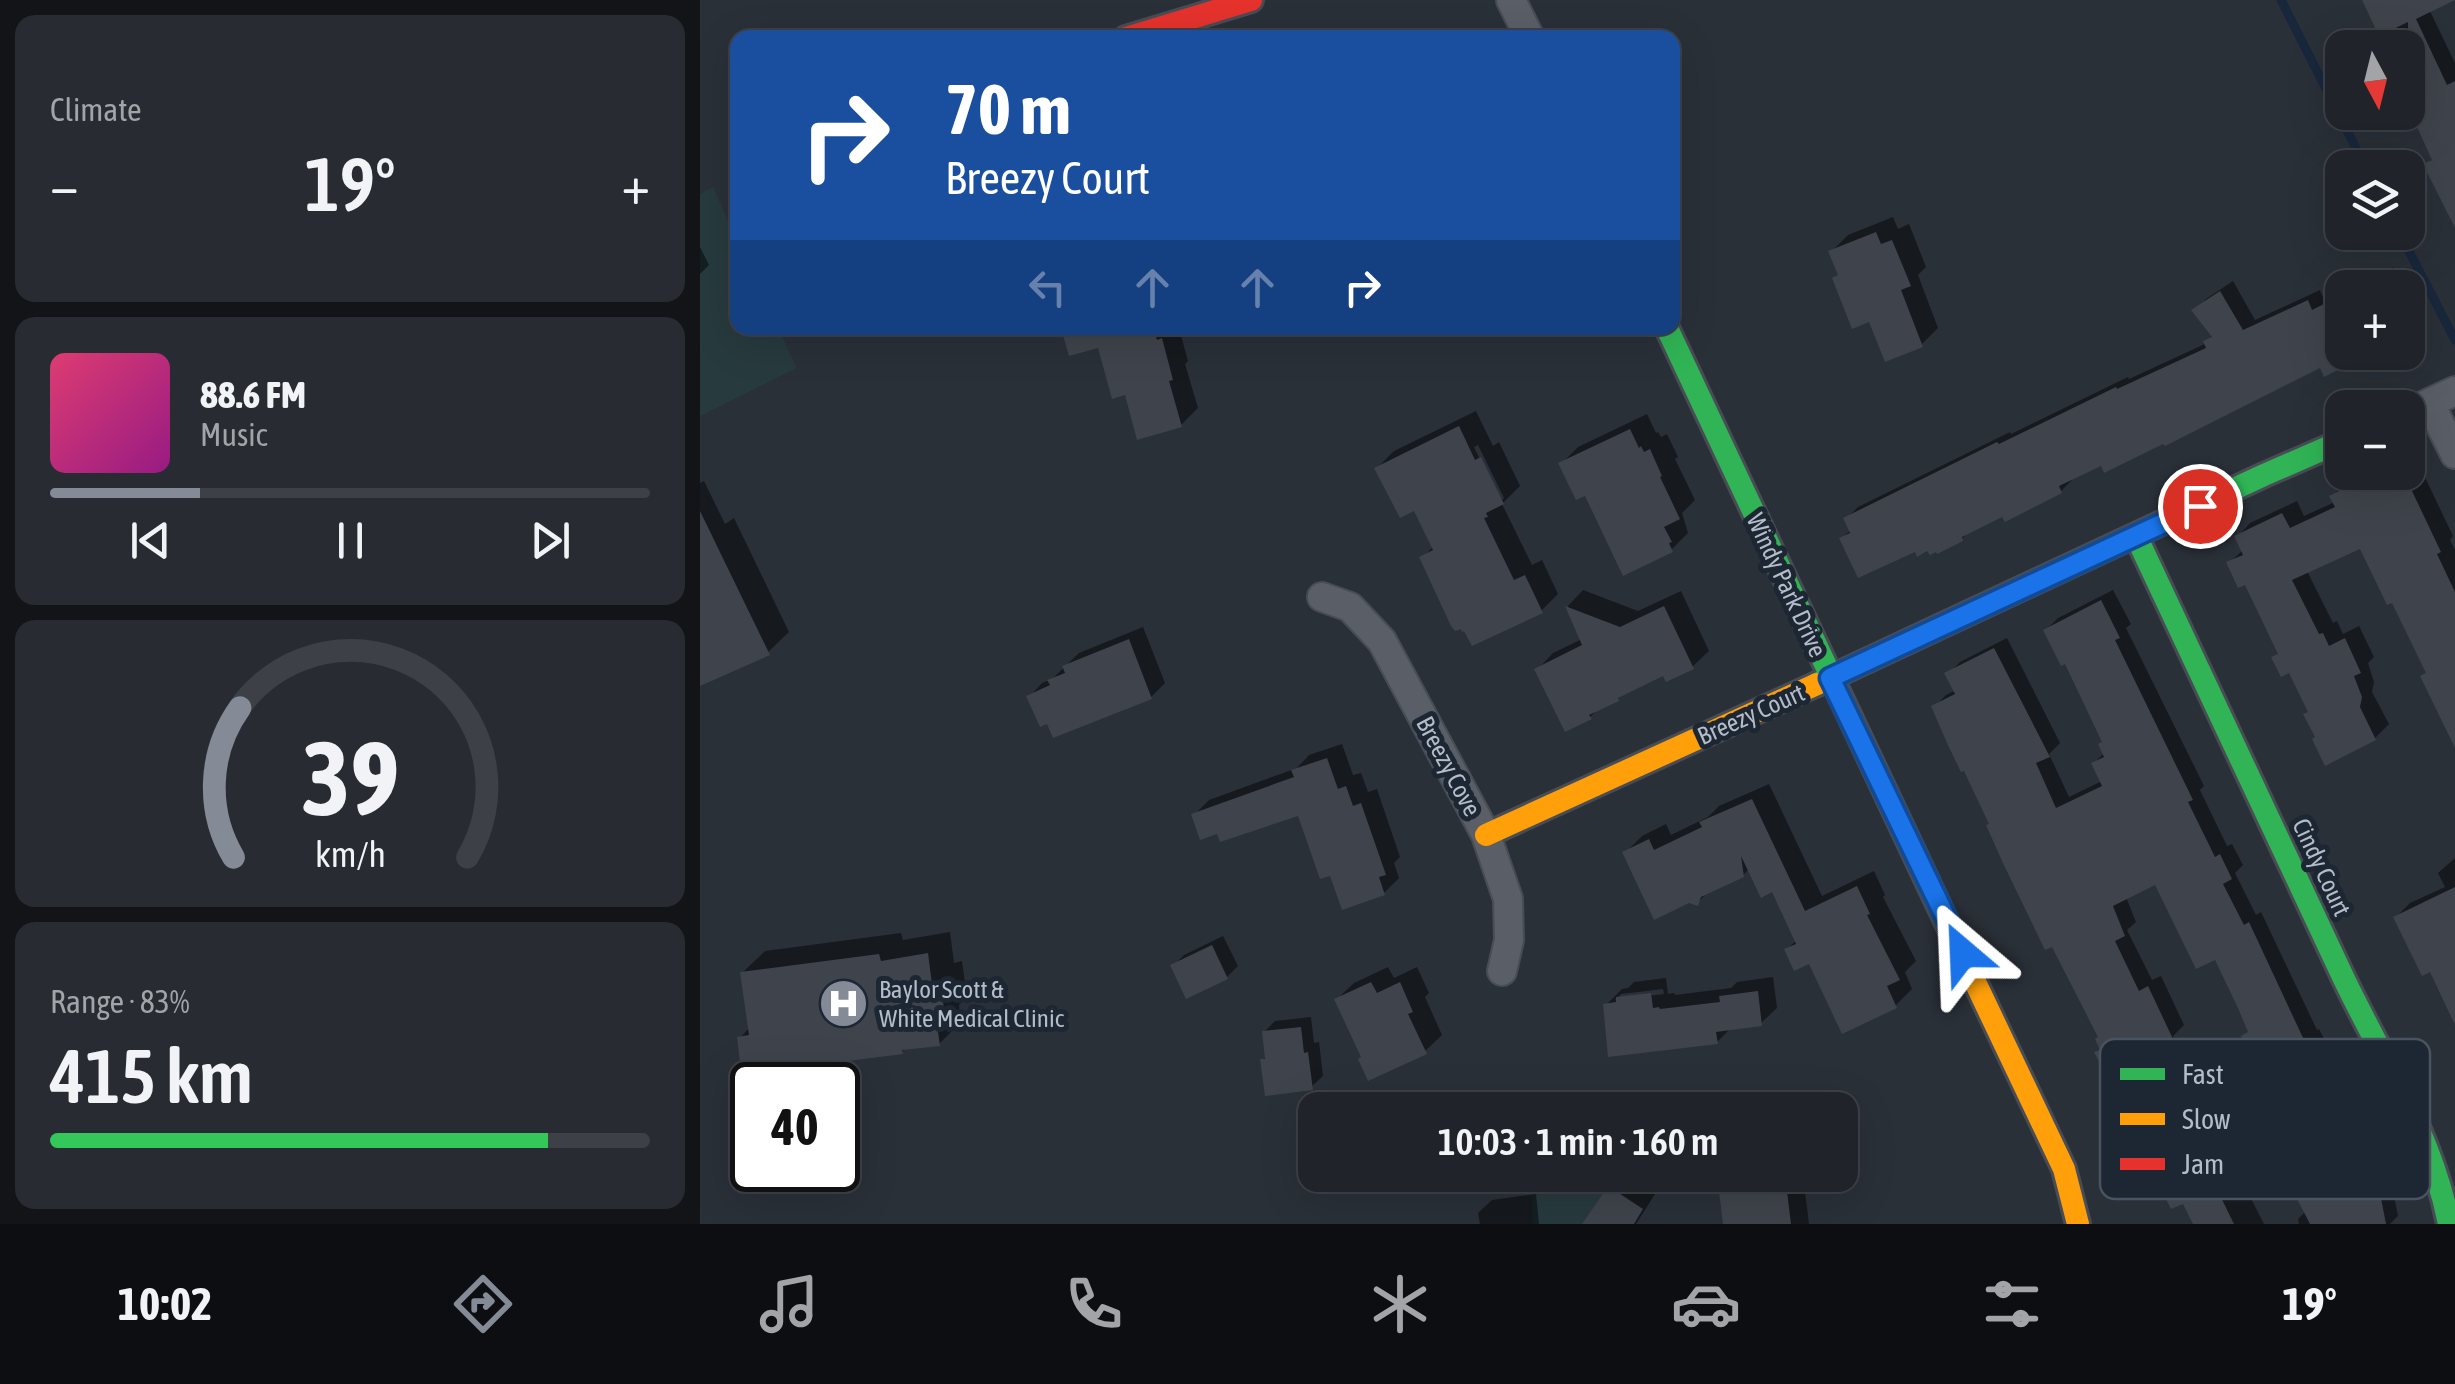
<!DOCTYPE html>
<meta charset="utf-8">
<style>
:root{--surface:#20242a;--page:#282c32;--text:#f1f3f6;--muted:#a2a4a8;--line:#3d4147;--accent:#848b96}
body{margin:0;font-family:"Asap Condensed",sans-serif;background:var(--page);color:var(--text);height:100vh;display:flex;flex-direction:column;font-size:38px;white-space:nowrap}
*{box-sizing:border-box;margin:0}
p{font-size:32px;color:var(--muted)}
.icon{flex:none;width:55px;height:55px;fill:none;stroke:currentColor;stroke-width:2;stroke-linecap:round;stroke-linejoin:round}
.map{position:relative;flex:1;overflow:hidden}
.panel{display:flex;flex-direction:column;gap:15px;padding:15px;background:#121417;width:700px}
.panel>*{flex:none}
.top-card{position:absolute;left:30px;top:30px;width:950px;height:305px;border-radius:20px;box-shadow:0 10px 40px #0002,0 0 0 2px var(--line);background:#1a4fa0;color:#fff;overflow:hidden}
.needle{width:65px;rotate:173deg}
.controls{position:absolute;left:1625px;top:30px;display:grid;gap:20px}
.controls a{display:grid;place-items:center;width:100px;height:100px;border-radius:20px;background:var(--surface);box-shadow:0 10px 40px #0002,0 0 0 2px var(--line);font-size:50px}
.speed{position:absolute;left:30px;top:1062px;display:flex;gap:20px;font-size:50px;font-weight:700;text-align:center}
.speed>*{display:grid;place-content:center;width:130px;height:130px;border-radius:50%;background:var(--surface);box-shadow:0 10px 40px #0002,0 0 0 2px var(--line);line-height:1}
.speed .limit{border:5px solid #111;border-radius:15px;background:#fff;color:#111}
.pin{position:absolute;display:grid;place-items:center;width:85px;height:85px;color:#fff;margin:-42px;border:5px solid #fff;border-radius:50%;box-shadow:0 2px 10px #0007}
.me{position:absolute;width:110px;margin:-55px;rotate:334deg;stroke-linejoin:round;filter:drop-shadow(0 0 8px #0008)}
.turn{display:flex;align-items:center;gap:35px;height:210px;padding:0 50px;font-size:45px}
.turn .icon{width:130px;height:130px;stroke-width:2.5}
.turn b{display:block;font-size:70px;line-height:85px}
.lanes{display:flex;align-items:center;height:95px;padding:0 50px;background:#0003;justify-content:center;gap:50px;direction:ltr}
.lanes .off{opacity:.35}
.big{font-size:75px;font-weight:600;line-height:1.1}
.panel .widget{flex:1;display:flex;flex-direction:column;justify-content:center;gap:15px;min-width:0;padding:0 35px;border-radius:20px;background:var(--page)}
.panel .dial{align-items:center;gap:0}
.dial svg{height:260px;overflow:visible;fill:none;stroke:var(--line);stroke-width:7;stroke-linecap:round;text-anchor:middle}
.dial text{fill:var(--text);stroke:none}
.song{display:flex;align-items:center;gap:30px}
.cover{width:120px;height:120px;border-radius:15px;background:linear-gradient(135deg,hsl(340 70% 55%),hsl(310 70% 35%))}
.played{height:10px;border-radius:5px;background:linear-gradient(90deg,var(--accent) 25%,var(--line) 25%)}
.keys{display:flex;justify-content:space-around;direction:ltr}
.heat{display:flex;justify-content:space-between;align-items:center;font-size:55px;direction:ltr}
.charge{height:15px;border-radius:8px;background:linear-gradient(90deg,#34c759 83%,var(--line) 0)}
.trip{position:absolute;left:598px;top:1092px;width:560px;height:100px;border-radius:20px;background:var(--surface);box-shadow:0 10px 40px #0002,0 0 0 2px var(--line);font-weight:600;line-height:100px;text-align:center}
.tabs{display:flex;height:160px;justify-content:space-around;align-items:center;background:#0d0e11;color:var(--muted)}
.tabs .icon{width:70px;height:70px}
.tabs .active{color:var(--accent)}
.tabs b{font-size:45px;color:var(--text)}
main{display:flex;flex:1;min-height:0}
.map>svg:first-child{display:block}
</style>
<main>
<section class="panel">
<div class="widget"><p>Climate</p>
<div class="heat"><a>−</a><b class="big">19°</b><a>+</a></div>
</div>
<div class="widget">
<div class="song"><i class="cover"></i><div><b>88.6 FM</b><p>Music</p></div></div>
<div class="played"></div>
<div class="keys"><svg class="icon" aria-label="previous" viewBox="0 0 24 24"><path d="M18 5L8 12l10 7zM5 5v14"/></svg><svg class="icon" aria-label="pause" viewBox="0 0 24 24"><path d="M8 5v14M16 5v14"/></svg><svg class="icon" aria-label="next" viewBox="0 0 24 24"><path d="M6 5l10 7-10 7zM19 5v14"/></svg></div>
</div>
<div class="widget dial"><svg viewBox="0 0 100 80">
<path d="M14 69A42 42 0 1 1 86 69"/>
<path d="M14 69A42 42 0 0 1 16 23" stroke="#848b96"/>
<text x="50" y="56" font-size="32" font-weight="700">39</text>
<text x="50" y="72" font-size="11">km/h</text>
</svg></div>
<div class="widget"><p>Range · 83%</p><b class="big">415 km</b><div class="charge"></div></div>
</section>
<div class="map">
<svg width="1755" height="1224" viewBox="0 0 1755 1224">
<rect width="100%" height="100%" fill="#2a3038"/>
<g fill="#273a3e">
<path d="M13,187L37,241L38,328H78L97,368L0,416V194Z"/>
<path d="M898,1187L905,1190L882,1224H833L831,1195Z"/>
</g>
<g fill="#0007" fill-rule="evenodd">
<path d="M1665,0H1734L1728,7L1755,63V226L1726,165L1734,158L1708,102V48H1687Z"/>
<path d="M1193,217L1198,229L1209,224L1226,267L1218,275L1238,328L1221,345L1171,319L1140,273L1131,252L1148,235Z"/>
<path d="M0,247L9,265L0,274Z"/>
<path d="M1693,267L1702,288H1650Z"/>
<path d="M1533,281L1555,320L1620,290L1624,300L1642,291V352H1668L1625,373L1622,365L1402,463L1371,477L1372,480L1361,491L1303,514L1270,530L1262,539L1228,548L1216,549L1142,538L1151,530L1146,519L1158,507L1310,432L1311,434L1428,377L1429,379L1507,343L1513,335L1495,311L1506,299Z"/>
<path d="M1708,301L1717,323L1708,333Z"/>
<path d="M364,328H479L488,361L485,364L498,408L481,425L427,392L399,345L371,353Z"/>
<path d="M776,411L793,446L799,442L820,486L802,504L832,565L842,560L858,594L841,611L722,558L734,546L715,508L677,468L694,451ZM778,445L804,498L800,502L774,447Z"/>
<path d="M947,414L956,433L958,432L961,437L967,434L978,457L975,459L995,500L982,513L988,533L971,550L887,492L861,464L878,447Z"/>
<path d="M1712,450L1753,536L1750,540L1755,550V719L1728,671L1693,599L1661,546L1607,571L1633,623L1637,621L1643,634L1659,626L1674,657L1668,663L1674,682L1672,692L1689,724L1675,738L1617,737L1610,711L1590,670L1574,658L1580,652L1546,582L1529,563L1543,550L1537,537L1550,523L1597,501L1604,516L1635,502L1632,496L1646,483L1667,472H1708V453Z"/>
<path d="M4,481L25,524L34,518L89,632L68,652L0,683V483Z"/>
<path d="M883,590L938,611L981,591L1009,651L992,667L964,673L924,692L918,699L900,707L890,717L837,670L853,653L882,639L868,606Z"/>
<path d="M1413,590L1431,624L1426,628L1504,786L1500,790L1527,846L1532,844L1543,865L1535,873L1556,915L1561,912L1617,1030L1619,1029L1646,1082L1642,1086L1690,1176L1698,1216L1690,1224H1599L1598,1219L1606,1211L1582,1164L1599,1150L1544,1036L1550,1030L1516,956L1456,882L1426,897L1436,922L1427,930L1452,980L1461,976L1484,1025L1473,1036L1476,1045L1473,1048L1520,1145L1515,1151L1537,1193L1546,1189L1564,1224H1495L1398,1052L1402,1048L1400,1037L1234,707L1246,695L1256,690L1248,674L1260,662L1307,638L1360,743L1349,754L1369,797L1402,781L1394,763L1405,752V741L1366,661L1346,630L1358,618Z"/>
<path d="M443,627L465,683L451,697L349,721L329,697L342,683L352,679L379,653Z"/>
<path d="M642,744L653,775L661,773L668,792L677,789L700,857L694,863L699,878L684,893L632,873L600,812L519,831L494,815L509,800L597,768L609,755Z"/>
<path d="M1069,784L1122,896L1174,871L1185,895L1183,897L1216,961L1205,972L1212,989L1195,1006L1087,949L1097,940L1073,889L1050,868L1043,875L1010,890L997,903L925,853L942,836L966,824L971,835L1008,817L1019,806Z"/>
<path d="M1755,858V1019L1731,969L1696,917L1710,903L1745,887L1738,873Z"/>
<path d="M250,932L254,963L262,961L267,997L259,1005L261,1022L239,1044L206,1048L201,1052L40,1038L50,1027L42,973L65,951L201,933L203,940Z"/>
<path d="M523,936L538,966L527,977L473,966L484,955Z"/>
<path d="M688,967L694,978L717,967L729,993L725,997L742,1035L725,1051L637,999L654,983Z"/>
<path d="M1073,977L1077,1008L1061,1023L1031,1028L1017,1042L906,1005L922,989L928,988L934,982L966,978L968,994L974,993L975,995L1031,988L1037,982ZM963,989L964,994L915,1000L921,994Z"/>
<path d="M611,1017L614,1043L619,1042L623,1076L611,1087L563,1060L567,1056L564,1032L575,1021Z"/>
<path d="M922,1175L955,1194L936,1224H883L910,1187Z"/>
<path d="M1021,1175H1103L1109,1224H1025Z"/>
<path d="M836,1194L839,1224H780L778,1213L792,1200Z"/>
</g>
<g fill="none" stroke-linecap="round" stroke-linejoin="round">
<g stroke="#19273c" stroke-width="9">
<path d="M1581,0L1666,168"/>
<path d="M1699,232L1755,340"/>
</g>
</g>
<g fill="#3f444c">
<path d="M1662,0H1755L1716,19L1747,85L1755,81V228L1723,164L1732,160L1708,107V22L1679,36Z"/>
<path d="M1176,232L1181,244L1192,240L1211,286L1201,290L1223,347L1185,362L1169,322L1152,329L1132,278L1138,275L1128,251Z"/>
<path d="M1520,291L1543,330L1608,300L1612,310L1642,295V368L1624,377L1620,368L1465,446L1463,444L1404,473L1401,466L1359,486L1362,493L1305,522L1302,517L1262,537L1263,541L1237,554L1236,552L1230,555L1227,551L1217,557L1215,552L1158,578L1139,538L1150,533L1143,518L1297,442L1299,444L1416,387L1417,389L1506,348L1503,341L1512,337L1491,310Z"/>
<path d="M361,328H453L457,340L462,338L473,380L469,381L482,427L437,440L425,395L412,399L398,348L369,356Z"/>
<path d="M759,426L775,460L781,457L804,504L786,513L788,517L784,518L814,580L825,575L843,613L772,646L764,631L762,632L761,629L755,631L751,626L719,557L733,550L714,511L700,518L674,468Z"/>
<path d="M930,429L939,448L941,446L944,452L950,449L962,476L960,477L980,519L964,527L972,542L969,543L973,552L923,576L885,496L876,500L858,463Z"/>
<path d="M1677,472H1703L1741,552L1737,554L1755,592V748L1720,676L1726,673L1692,603L1687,605L1660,549L1592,580L1619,634L1623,633L1629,646L1645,638L1661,673L1654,676L1662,697L1660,707L1676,740L1625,766L1612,739L1615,737L1603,714L1608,712L1589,673L1581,677L1571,657L1578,654L1545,585L1538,588L1526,562L1543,555L1534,536L1582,513L1590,528L1635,507L1629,496Z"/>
<path d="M0,511L70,655L0,686Z"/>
<path d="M1401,600L1420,638L1415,640L1493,800L1488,802L1515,857L1520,854L1532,879L1523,884L1544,925L1549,922L1604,1040L1607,1039L1635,1096L1630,1099L1679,1188L1686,1224H1610L1579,1164L1599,1154L1541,1036L1548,1032L1538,1008L1515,960L1496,969L1455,885L1413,906L1425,936L1415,941L1439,991L1448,986L1473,1039L1460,1046L1466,1059L1462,1061L1510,1159L1504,1163L1534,1224H1493L1483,1204L1471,1209L1431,1127L1433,1126L1394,1052L1400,1050L1395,1039L1398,1037L1352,947L1345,950L1303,863L1286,825L1289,824L1264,771L1261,772L1247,743L1231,706L1255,694L1244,673L1294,648L1350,757L1336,763L1356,808L1402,786L1391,763L1404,757L1398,744L1402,742L1365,664L1361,666L1343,630Z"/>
<path d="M865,606L920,627L964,606L994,669L966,682L963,676L918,698L919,701L889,715L892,719L865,732L834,669L882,645Z"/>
<path d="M429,639L452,699L353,738L347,724L340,727L326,696L350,685L347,680L365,673L362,666Z"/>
<path d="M627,758L638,789L646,786L653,806L661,803L686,875L679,877L685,895L642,910L630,876L620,879L598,816L520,842L517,834L500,840L491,814L594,777L591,770Z"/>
<path d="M1052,799L1105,911L1157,886L1170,914L1167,915L1200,980L1187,986L1197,1008L1142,1034L1109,964L1094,971L1084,949L1096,944L1072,892L1061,898L1041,856L1044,877L1001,897L998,906L989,903L954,920L922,852L949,839L954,850L1002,827L999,822Z"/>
<path d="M1755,887V1025L1730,972L1722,976L1693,917Z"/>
<path d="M512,945L528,979L486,999L470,965Z"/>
<path d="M228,953L232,984L240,982L246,1022L237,1024L240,1046L202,1050L203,1054L140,1062L139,1060L41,1071L37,1037L49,1035L40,972L179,954L181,961Z"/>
<path d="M671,982L677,993L700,982L713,1012L708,1014L727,1054L668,1081L658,1059L661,1057L634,999Z"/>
<path d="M1058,991L1062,1026L1016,1032L1018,1044L908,1057L903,1004L916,1002V997L951,993L953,1008L959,1007L960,1009L1020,1002L1019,996Z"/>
<path d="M601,1027L604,1053L608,1052L613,1090L565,1096L560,1059H565L562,1031Z"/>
<path d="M1017,1175H1085L1091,1224H1023Z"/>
<path d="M908,1186L943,1209L934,1224H882Z"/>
</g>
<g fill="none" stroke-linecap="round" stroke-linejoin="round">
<defs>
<g id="street">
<path d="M811,0L830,38"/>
<path d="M1730,404L1755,454"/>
<path d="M1708,413L1755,391"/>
<path d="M622,597L650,607L682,641L786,835L808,899L809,940L802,971"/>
</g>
<g id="fast">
<path d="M967,328L1247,923"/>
<path d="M1436,536C1505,684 1574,832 1644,979C1683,1060 1732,1135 1749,1224"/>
<path d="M1117,684L1564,475L1642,441"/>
</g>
<g id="slow">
<path d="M786,835L1117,684"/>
<path d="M1247,923L1364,1169L1378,1224"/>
</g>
<path id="jam" d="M426,38L551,0"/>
</defs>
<use href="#street" stroke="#484c55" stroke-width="32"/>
<use href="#fast" stroke="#484c55" stroke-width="28"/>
<use href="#slow" stroke="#484c55" stroke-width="28"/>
<use href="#jam" stroke="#484c55" stroke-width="28"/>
<use href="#street" stroke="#5a5e66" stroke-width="28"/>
<use href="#fast" stroke="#30b455" stroke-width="22"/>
<use href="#slow" stroke="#ff9f0a" stroke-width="22"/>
<use href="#jam" stroke="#e5322d" stroke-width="22"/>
</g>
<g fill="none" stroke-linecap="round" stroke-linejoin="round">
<defs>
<path id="route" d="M1263,953L1130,678L1500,506"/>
</defs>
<use href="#route" stroke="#114b97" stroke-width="25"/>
<use href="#route" stroke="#1a73e8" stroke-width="18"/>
</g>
<defs>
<symbol id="hospital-disc" viewBox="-11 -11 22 22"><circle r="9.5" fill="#848b96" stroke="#1d2633"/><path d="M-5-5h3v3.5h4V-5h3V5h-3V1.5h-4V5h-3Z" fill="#fff"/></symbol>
</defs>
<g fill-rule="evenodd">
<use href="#hospital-disc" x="116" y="976" width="55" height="55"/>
</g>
<g text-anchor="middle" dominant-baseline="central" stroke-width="10" stroke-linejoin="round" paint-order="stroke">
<g font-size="25" fill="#b4bcc9" stroke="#1d2633">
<text transform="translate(1087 585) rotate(65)">Windy Park Drive</text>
<text transform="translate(1051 714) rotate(-24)">Breezy Court</text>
<text transform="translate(749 766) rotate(62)">Breezy Cove</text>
<text transform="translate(1622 867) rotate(65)">Cindy Court</text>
</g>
<g font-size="25" fill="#b4bcc9" stroke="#1d2633" text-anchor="start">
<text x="179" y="989">Baylor Scott &amp;<tspan x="179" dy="29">White Medical Clinic</tspan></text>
</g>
</g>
<rect x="1400" y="1039" width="330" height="160" rx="15" fill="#1d2633" stroke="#4a5360" stroke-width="2.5"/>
<rect x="1420" y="1068" width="45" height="12" fill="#30b455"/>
<rect x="1420" y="1113" width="45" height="12" fill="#ff9f0a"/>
<rect x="1420" y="1158" width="45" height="12" fill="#e5322d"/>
<g font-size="28" fill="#b4bcc9">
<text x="1482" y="1084">Fast</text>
<text x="1482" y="1129">Slow</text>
<text x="1482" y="1174">Jam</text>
</g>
</svg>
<div class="controls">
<a><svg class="needle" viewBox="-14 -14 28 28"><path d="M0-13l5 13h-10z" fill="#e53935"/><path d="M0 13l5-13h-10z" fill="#a2a4a8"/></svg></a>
<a><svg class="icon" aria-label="layers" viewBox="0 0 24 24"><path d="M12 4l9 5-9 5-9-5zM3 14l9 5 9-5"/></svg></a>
<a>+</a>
<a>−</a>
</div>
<div class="speed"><div class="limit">40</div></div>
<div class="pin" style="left:1500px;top:506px;background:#d93025"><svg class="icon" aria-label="arrive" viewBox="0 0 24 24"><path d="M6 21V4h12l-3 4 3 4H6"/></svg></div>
<svg class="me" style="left:1263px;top:953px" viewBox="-20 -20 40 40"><path d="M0-17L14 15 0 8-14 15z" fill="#1a73e8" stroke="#fff" stroke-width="4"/></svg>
<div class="trip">10:03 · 1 min · 160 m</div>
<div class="top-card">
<div class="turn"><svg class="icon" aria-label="right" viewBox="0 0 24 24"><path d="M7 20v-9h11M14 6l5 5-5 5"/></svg><div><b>70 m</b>Breezy Court</div></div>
<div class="lanes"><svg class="icon off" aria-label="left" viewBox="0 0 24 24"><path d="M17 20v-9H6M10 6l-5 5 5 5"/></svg><svg class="icon off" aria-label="ahead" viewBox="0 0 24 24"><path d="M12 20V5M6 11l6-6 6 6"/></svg><svg class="icon off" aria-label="ahead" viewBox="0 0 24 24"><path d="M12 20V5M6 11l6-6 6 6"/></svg><svg class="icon" aria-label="right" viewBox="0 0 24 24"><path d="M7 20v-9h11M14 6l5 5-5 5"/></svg></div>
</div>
</div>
</main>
<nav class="tabs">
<b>10:02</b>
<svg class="icon active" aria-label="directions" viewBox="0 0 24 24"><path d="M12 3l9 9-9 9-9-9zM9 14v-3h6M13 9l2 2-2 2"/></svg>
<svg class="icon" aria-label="music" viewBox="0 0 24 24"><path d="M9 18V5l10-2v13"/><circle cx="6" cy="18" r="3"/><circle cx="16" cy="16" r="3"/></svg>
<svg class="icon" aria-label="phone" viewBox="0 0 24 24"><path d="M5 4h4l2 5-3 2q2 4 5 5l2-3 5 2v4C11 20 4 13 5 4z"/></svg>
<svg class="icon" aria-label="climate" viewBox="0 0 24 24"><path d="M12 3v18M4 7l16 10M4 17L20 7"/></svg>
<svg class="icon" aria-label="car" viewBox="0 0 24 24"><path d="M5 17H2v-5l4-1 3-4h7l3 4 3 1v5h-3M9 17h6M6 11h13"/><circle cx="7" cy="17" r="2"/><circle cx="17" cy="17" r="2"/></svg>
<svg class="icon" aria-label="filters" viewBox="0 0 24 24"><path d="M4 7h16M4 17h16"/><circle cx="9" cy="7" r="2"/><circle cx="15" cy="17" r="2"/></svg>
<b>19°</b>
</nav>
